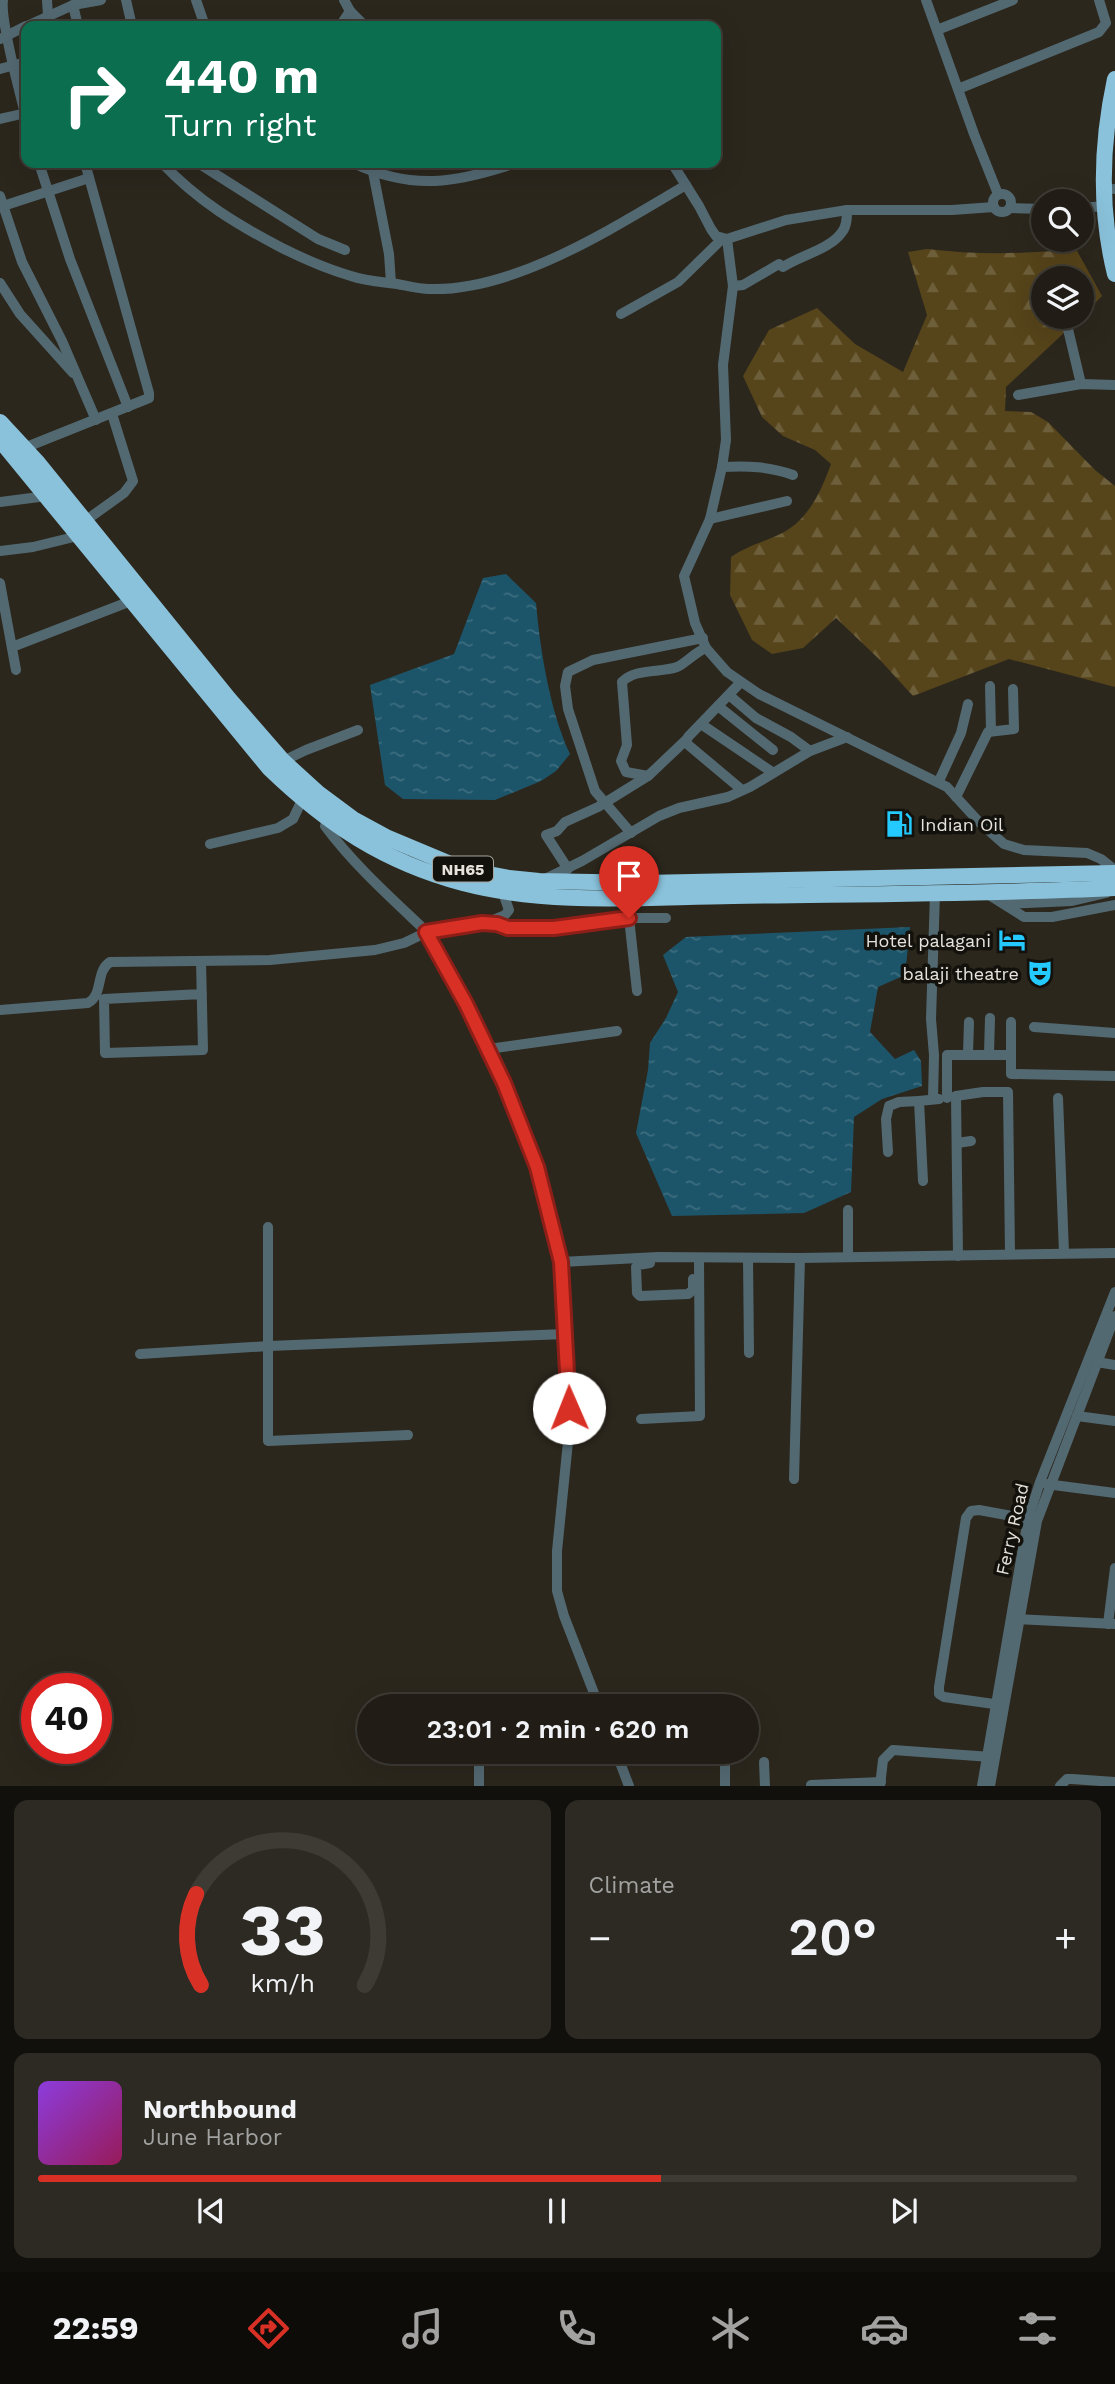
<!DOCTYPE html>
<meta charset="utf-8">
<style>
:root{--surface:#211d16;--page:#2d2a23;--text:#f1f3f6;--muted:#a2a2a1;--line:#3e3b35;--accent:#d93025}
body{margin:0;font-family:"Work Sans",sans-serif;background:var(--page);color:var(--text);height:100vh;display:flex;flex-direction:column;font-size:26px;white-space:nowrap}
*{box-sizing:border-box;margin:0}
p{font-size:23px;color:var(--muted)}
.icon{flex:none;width:38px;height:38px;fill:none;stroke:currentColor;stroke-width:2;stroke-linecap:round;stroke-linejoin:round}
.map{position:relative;height:1786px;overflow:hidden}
.side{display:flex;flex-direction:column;gap:14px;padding:14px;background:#12100c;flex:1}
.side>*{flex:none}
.hud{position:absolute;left:21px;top:21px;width:700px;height:147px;border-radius:14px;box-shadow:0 7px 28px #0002,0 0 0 2px var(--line);background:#0b6e4f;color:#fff;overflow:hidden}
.fabs{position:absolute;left:1031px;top:189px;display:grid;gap:14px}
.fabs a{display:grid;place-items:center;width:63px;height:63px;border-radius:50%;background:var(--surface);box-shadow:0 7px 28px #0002,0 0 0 2px var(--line);font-size:35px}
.speed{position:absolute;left:21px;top:1673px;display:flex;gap:14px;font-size:35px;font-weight:700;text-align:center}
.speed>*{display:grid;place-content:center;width:91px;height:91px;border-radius:50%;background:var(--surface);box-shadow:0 7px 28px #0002,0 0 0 2px var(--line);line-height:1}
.speed .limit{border:10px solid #d22;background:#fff;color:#111}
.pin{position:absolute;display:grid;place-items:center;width:60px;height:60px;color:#fff;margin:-72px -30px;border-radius:50% 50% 50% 0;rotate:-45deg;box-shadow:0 0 7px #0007}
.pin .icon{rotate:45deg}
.me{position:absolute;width:77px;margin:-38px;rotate:359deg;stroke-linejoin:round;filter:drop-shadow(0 0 5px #0008)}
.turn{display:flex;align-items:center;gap:24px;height:147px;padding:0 28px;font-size:32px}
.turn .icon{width:91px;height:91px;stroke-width:2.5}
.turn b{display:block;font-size:49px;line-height:60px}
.big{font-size:52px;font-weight:600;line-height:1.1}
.side .widget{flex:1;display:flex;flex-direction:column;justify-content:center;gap:10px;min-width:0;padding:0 24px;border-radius:14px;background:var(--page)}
.side .dial{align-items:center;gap:0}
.dial svg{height:182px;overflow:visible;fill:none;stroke:var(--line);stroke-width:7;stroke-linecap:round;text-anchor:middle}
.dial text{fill:var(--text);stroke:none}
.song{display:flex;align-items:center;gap:21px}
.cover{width:84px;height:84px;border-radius:10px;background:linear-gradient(135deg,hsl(270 70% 55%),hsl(330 70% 35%))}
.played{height:7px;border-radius:4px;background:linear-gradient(90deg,var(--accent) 60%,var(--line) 60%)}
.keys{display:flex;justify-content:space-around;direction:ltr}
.heat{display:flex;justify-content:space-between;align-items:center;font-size:38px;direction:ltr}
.side .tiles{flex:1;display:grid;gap:14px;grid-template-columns:1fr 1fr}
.widget:last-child{grid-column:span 2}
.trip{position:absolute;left:357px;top:1694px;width:402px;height:70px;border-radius:35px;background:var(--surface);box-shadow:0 7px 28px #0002,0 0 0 2px var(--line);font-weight:600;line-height:70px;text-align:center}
.menu{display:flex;height:112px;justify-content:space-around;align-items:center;background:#0d0c09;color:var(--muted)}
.menu .icon{width:49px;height:49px}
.menu .current{color:var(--accent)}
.menu b{font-size:32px;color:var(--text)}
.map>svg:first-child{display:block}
</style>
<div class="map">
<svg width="1115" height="1786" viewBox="0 0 1115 1786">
<defs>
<pattern id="forest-firs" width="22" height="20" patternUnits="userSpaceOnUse" patternTransform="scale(1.75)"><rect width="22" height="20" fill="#56441a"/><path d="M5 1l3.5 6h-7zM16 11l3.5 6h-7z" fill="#6e5f3b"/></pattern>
<pattern id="water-ripples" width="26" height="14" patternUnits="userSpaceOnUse" patternTransform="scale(1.75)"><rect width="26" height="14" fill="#1c556a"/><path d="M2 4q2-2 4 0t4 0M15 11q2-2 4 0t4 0" fill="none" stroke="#3d6d7f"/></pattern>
</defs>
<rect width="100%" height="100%" fill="#2c271d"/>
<path fill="url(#forest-firs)" d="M927,249C977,255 1026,254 1076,249L1102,296L1082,316V278H1043V317H1081L1006,387L1005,411L1031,412L1048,422L1095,470L1115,486V687L1009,659L913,696L880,660L836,618L803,648L772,654L752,640L730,595L731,557C745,547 760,543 776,536C807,523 820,494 831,464L815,450L783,436L762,417L743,376L769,330L817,308L855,344L903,372L927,315L908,252Z"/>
<g fill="url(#water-ripples)">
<path d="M506,574L536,603C540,649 550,712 570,754L556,771L541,781L495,800L403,799L385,785L370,685L454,654L483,578Z"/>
<path d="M910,927L905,975L878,987L870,1032L895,1059L914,1050L921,1061L922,1086L882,1099L854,1117L851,1192L804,1213L672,1216L636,1133L648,1070L650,1043L666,1018L678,992L663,955L686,937Z"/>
</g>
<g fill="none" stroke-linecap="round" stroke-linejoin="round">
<g stroke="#536972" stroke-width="10">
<path d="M3,0C0,20 20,94 26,117"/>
<path d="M47,0L48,16"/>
<path d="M126,0L132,26"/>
<path d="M196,0L205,26"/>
<path d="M344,0L350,11L365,26"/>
<path d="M926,0L974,134L998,194"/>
<path d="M73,5L78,26"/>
<path d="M27,26L73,5L101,0"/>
<path d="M340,26L350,11"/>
<path d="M937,30L1013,0"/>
<path d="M0,39L26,26"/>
<path d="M0,69L26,62"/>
<path d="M958,89L1099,32L1106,23L1099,0"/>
<path d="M0,119L26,113"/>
<path d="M39,163L70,259L128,407"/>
<path d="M162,163C198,201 236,224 282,248C304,259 327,269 351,276C365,281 382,282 397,284C408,286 419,289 429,289C515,292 614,227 686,185"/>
<path d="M198,163L318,239L345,250"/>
<path d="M353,163C413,191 456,183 516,163"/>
<path d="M672,163L699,206L711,229L716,236L727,239L786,220L847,210H952L994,207"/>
<path d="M373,172L389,254L391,283"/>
<path d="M1114,189H1115"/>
<circle cx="1002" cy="203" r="9"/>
<path d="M0,196L22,262L62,341L96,420"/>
<path d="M0,207L89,178"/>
<path d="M1010,208L1043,209"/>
<path d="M1082,208L1104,206"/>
<path d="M727,239L733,286L723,365L726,440L722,467L710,519L684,576L695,623L706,648L727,672L759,694L947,787L979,822L1004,844L1024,850L1087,853L1101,859L1115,870"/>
<path d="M0,283L20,314L73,373"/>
<path d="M733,286L743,285L779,264L783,267C799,256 831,249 842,232C847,226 847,217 847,210"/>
<path d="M621,314L678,282L722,239"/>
<path d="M1067,325L1081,384"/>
<path d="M1018,395L1081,384L1115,385"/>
<path d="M24,448L149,398V393L85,163"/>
<path d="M722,467C747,466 769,466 793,475"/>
<path d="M0,502L47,496"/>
<path d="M710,519L787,501"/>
<path d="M85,521L124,493L133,481L112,414"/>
<path d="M0,551L33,547L78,536"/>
<path d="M0,583L16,670"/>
<path d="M12,647L131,601"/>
<path d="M740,683L688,737L686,743L742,790"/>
<path d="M990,686L991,730"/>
<path d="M729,695L756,718L791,737L810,751"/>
<path d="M718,706L773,750"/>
<path d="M701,724L772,772"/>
<path d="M283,761L306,750L358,730"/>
<path d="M648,776L626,772L621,761L627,745L622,682C635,668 660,673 677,667C685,664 695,652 706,648"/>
<path d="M939,781L961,733L968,704"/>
<path d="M956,797L988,732L1014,729L1013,689"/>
<path d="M327,819L325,826C354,865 391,898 427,932L482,924H497L508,928H554L629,918H666"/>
<path d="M631,833L595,791L568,709L565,686L568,672L593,660L703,638"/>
<path d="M210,844L278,828L293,819L302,800"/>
<path d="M568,869L546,835L557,831L565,822L598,807L648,776L686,740"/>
<path d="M547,878L582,861L659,816L679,808L728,797L750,787L810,751L847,737"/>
<path d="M986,893L1024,917H1052L1115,905"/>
<path d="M1004,904L1072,901L1106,893"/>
<path d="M629,918L637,991"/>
<path d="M488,922L505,915L509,910L502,890"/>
<path d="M201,961L203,1050L105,1053L104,999L202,994"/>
<path d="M0,1010L88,1003C104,994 95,972 110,962L270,960L375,950L404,943L427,932L466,1004L504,1083L537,1166L561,1262L569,1366L570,1422L557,1551V1591L564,1616L599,1706"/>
<path d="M1034,1027L1115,1033"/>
<path d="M488,1049L617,1031"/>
<path d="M968,1054L969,1022"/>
<path d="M989,1054L990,1018"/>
<path d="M1011,1055V1022"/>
<path d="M947,1098V1055H1011V1074L1115,1076"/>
<path d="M1058,1098L1064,1253"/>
<path d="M933,1099L934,1055L931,1019L935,893"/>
<path d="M957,1143L971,1141"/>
<path d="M888,1152L886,1119L889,1106L899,1102L919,1101"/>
<path d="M923,1181L919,1101L939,1099"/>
<path d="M848,1210V1256"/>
<path d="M268,1227V1441L408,1435"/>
<path d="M958,1256L956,1096L983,1092H1008L1010,1254"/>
<path d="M748,1258L749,1353"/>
<path d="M561,1262L658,1257L800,1258L1115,1253"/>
<path d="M650,1263L638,1265L636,1267L637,1293L640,1296L688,1294L693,1290V1279"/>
<path d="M140,1354L269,1346L565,1334"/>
<path d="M1097,1362L1115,1365"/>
<path d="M1077,1416L1115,1421"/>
<path d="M641,1419L700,1416L699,1258"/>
<path d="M794,1479L800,1258"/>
<path d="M1046,1484L1115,1493"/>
<path d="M1014,1619L1115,1624"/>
<path d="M1108,1624L1115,1568"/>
<path d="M1001,1705L944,1697L939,1694V1687L966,1518L971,1511L979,1510L1028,1519"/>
<path d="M616,1752L629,1786"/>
<path d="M725,1761V1786"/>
<path d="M764,1762L765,1786"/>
<path d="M811,1785L881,1782"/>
<path d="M479,1786V1752"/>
<path d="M880,1786L883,1760L893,1750L991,1757"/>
<path d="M982,1786L1028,1519L1040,1482L1115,1292"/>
<path d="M990,1786L1037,1521L1115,1316"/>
<path d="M1060,1786L1067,1779H1072L1115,1782"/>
</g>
<g stroke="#8ac2db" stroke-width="16">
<path d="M1115,79C1101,144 1099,209 1115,274"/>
<path d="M0,422L38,463L229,699L283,761L318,793L353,819L388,838L462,869L509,878L539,881L644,883L1115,873"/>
<path d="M0,440L269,768C327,824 384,862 463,883C551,906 644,897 733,896C860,894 988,894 1115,888"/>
</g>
</g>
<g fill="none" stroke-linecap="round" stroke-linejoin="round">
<defs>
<path id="route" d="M569,1408L561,1262L537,1167L504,1083L466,1004L426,932L482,923L497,924L508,928H554L629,918"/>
</defs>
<use href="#route" stroke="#8d1f18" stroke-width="18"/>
<use href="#route" stroke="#d93025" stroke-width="12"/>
</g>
<defs>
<symbol id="fuel-bare" viewBox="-9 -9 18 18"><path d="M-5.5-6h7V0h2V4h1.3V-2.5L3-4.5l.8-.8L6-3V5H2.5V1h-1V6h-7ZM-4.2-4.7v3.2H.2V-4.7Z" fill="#24c9fe" stroke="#13110c" stroke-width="2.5" paint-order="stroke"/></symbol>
<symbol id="hotel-bare" viewBox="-9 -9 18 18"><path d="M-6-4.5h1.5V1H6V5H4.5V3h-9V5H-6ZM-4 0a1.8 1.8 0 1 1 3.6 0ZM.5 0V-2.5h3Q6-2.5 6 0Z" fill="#24c9fe" stroke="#13110c" stroke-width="2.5" paint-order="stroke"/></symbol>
<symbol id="theatre-bare" viewBox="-9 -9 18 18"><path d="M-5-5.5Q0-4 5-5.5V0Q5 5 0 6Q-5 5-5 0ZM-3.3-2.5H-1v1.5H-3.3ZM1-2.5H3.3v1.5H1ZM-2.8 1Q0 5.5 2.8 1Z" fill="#24c9fe" stroke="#13110c" stroke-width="2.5" paint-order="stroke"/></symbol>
</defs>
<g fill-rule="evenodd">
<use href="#fuel-bare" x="880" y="805" width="38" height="38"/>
<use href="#hotel-bare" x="993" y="921" width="38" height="38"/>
<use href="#theatre-bare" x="1021" y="954" width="38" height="38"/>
</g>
<g text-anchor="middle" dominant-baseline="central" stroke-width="7" stroke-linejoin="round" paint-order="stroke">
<rect fill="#13110c" stroke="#a7a49e" stroke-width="2" x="433" y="856.5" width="60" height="25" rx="5"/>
<g font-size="16" font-weight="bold" fill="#e7e3dc">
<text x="463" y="869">NH65</text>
</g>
<g font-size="18" fill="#e7e3dc" stroke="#13110c" text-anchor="end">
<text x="920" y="824" text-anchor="start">Indian Oil</text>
<text x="991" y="940">Hotel palagani</text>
<text x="1019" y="973">balaji theatre</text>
</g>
<g font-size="18" fill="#e7e3dc" stroke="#13110c">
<text transform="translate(1012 1529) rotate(-77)">Ferry Road</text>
</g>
</g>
</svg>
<div class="fabs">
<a><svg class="icon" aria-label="search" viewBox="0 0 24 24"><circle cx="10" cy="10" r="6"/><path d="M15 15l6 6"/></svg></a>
<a><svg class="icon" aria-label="layers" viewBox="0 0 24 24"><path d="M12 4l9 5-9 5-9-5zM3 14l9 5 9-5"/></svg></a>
</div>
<div class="speed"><div class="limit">40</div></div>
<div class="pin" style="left:629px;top:918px;background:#d93025"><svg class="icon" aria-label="arrive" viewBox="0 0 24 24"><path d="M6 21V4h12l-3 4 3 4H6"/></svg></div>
<svg class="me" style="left:569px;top:1408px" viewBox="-20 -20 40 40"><circle r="19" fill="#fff"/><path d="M0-13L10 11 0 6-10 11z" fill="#d93025"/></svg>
<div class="trip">23:01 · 2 min · 620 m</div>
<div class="hud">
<div class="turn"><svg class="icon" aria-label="right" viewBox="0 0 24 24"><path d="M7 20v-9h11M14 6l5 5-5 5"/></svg><div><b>440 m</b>Turn right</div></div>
</div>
</div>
<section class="side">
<div class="tiles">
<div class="widget dial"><svg viewBox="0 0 100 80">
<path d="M14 69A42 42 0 1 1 86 69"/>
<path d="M14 69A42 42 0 0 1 12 29" stroke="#d93025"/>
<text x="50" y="56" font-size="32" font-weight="700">33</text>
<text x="50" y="72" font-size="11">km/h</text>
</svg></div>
<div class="widget"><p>Climate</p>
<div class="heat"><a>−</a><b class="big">20°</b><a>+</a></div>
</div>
<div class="widget">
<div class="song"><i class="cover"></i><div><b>Northbound</b><p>June Harbor</p></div></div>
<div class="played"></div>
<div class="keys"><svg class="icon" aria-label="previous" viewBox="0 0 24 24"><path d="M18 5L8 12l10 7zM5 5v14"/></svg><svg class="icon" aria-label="pause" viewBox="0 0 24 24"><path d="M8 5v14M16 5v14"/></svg><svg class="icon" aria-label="next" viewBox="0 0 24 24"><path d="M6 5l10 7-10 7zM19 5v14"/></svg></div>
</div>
</div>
</section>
<nav class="menu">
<b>22:59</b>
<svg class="icon current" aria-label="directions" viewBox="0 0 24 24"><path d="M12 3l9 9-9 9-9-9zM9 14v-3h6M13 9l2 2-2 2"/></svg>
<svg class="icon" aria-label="music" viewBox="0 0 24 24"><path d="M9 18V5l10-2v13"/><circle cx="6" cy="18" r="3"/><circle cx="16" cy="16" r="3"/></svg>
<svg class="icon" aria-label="phone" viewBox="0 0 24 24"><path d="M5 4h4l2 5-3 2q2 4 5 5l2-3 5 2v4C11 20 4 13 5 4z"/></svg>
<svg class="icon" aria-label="climate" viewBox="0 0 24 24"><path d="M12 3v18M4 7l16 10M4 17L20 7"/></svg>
<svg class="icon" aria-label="car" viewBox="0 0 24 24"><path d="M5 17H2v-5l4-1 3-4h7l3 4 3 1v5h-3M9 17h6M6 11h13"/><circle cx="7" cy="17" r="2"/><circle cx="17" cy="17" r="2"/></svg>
<svg class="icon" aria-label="filters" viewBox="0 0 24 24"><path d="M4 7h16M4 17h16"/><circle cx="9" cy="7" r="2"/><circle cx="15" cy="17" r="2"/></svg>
</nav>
